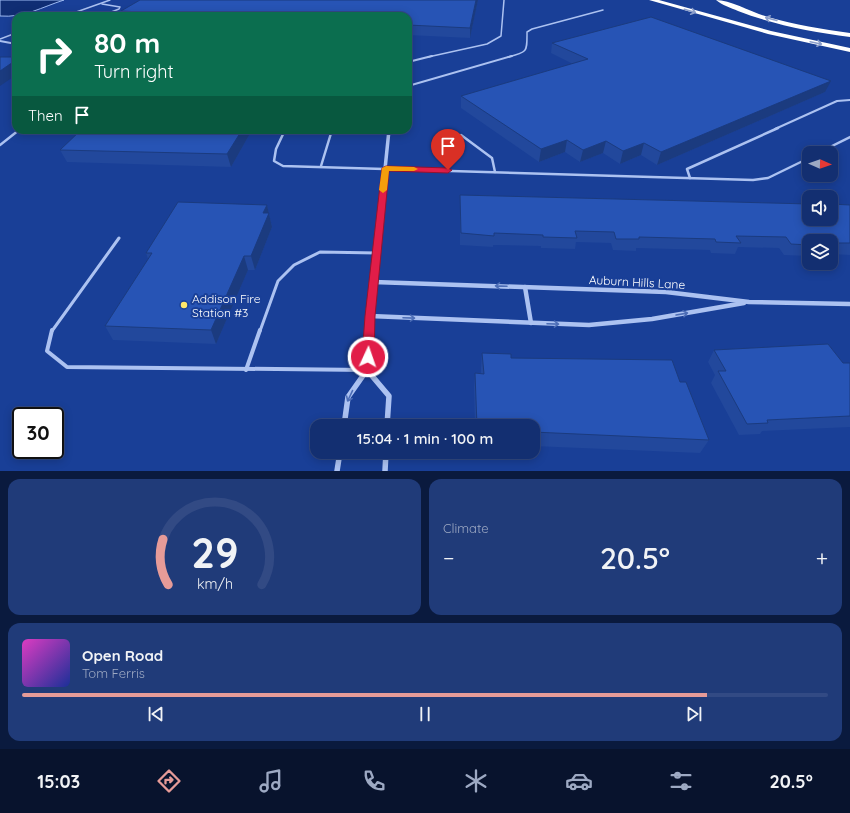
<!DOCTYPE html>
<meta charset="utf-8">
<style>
:root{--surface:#132f71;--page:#203b79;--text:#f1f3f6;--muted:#9da9c3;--line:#324a84;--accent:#e69b98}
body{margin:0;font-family:Quicksand,sans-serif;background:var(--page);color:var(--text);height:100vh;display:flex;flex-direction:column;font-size:15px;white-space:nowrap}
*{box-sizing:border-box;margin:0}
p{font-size:13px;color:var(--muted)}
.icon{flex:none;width:22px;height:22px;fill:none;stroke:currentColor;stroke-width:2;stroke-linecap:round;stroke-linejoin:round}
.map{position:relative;height:471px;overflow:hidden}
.details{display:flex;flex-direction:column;gap:8px;padding:8px;background:#0a1a3e;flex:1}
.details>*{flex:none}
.guide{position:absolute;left:12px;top:12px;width:400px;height:122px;border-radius:12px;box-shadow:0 2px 10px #0003,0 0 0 1px var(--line);background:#0b6e4f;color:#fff;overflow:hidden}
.needle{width:26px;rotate:92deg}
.controls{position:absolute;left:802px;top:146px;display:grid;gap:8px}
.controls a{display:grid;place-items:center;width:36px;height:36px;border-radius:8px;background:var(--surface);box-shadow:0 2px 10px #0003,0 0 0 1px var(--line);font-size:20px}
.speed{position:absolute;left:12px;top:407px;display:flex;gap:8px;font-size:20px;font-weight:700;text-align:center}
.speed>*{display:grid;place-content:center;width:52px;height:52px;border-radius:50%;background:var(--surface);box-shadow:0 2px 10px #0003,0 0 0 1px var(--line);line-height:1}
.speed .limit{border:2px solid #111;border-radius:6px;background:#fff;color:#111}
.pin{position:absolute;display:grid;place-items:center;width:34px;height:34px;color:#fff;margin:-41px -17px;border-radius:50% 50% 50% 0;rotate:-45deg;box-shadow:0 0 4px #0007}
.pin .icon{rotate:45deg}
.me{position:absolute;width:44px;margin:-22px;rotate:3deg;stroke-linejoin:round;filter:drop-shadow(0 0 3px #0008)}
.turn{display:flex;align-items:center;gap:14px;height:84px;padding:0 16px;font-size:18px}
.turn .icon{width:52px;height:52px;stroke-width:2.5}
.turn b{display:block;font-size:28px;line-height:34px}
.then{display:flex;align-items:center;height:38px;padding:0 16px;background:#0003;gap:8px;font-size:15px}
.big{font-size:30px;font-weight:600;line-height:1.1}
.details .widget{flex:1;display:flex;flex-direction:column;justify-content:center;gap:6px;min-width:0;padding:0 14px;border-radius:12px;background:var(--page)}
.details .dial{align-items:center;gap:0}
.dial svg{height:104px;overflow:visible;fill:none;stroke:var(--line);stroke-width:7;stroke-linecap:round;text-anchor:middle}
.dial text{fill:var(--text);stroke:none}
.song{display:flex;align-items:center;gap:12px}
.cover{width:48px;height:48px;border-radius:6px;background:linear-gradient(135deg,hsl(310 70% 55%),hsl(230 70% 35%))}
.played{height:4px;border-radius:2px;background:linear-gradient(90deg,var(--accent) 85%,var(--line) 85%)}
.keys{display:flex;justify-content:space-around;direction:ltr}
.heat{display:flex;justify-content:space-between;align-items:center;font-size:22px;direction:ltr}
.details .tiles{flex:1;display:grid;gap:8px;grid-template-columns:1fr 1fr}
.widget:last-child{grid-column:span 2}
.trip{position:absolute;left:310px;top:419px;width:230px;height:40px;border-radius:12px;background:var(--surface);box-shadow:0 2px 10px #0003,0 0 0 1px var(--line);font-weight:600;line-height:40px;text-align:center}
.tab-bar{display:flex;height:64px;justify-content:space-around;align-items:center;background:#08132d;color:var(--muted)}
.tab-bar .icon{width:28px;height:28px}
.tab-bar .active{color:var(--accent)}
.tab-bar b{font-size:18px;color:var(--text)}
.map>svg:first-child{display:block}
</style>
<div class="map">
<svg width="850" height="471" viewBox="0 0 850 471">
<rect width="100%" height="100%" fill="#193f97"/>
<path fill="#102e74" stroke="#9ebbf3" d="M0,0H64C42,7 24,18 0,16Z"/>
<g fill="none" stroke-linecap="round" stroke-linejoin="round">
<g stroke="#acc2f1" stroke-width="1.5">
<path d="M65,16L110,0"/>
<path d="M101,16L119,9L120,7L102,4"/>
<path d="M0,39L16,33"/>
<path d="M428,57L487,44L501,36L504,0"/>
<path d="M508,57C528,52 527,52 527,32L532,29L603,10"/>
</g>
<g stroke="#acc2f1" stroke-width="2">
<path d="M408,62L432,56"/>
<path d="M408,86L512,56"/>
<path d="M775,129L837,101L850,100"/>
</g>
<g stroke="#acc2f1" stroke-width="2.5">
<path d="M285,130L276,149L274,161L283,166L753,180L768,178L809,158"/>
<path d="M461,135L492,158L495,172"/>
<path d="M0,145L19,130"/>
<path d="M818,153L850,137"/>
<path d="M321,166L332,130"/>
<path d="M690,178L687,169L778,128"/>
</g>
<g stroke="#acc2f1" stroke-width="3">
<path d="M52,331L119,238"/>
<path d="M260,331L278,281L294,265L320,252L377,253"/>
</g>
<g stroke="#acc2f1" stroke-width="4">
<path d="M52,330L47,351L67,367L367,370"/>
<path d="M246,370L260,330"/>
</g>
<path stroke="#acc2f1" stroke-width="2" d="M0,41L16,44"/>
<path stroke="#acc2f1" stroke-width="3.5" d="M380,218L389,130"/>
<g stroke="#acc2f1" stroke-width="4.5">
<path d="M374,282L666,292L749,302L850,304"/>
<path d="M525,287L531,323"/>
<path d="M370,316L589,325L652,319L744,303"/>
<path d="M369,331L380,217"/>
</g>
<g stroke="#acc2f1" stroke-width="5.5">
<path d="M367,370L389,396L387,426"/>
<path d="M344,426L348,397L367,370L369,330"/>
<path d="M337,471L340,452"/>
<path d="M385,471L386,452"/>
</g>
<g fill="#fff" fill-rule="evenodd">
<path d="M649,0H659L771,31L850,48V52L768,34Z"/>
<path d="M716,0C731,0 753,13 768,17C795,25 822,29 850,33V37C812,32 774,25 738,11C731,8 722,5 716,0Z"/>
</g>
</g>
<g fill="#22489c">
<path d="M478,0L470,38L408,35V16H123L121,11Z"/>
<path d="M552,43L825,92L657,165L641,155L620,164L603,153L580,162L565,152L539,162L461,108V96L573,64L551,53Z"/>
<path d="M252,130L231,167L67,162L60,150Z"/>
<path d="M460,195L850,205V255L831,254V241H809V254L808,256L784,255L779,248L738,247L735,254L711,253L710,250L636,248V251L613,250L611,243L576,242L575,249L541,248V246L493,245V247L460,245Z"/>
<path d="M267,205L272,227L255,270H248L216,344L113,340L105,326L148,259L146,253Z"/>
<path d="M714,350L843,363H850V427L762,431L760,434L739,435L711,383L715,375L708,362Z"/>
<path d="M482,353L511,358L680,382L709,440L700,453L533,446V426H475L474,387L475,373H481V367Z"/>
</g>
<g fill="#1b3b7f">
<path d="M476,0H478L470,38V28Z"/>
<path d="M16,60V75L0,86V71Z"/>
<path d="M831,81L825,92L657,165L661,152Z"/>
<path d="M242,130H252L231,167L227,154Z"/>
<path d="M567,140L565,152L539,162L541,149Z"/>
<path d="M606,141L603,153L580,162L583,150Z"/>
<path d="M644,143L641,155L620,164L623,151Z"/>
<path d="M267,205L272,227L255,270L251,256L263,213Z"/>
<path d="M244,256L248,270L216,344L211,330Z"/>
</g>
<g fill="#2754b5" stroke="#1b3b7f">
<path d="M140,0H476L470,28L408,25V16H226L121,11Z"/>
<path d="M651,17L831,81L661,152L644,143L623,151L606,141L583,150L567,140L541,149L461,96L588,59L552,43Z"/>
<path d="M0,57H16V60L0,71Z"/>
<path d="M81,130H242L227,154L60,150Z"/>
<path d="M460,195L809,204V219H831V204L850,205V243H831V241H809V245L791,244L786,237L736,236L741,243L716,242L715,239L639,237V239H616L614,232L575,231L577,238L543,237V235L494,233V236L461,233Z"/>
<path d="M178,202L267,205L263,213H269L251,256H244L211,330L105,326L152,253H146Z"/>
<path d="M828,344L843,363H850V416L767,420L768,423L747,424L718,371H726L714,350Z"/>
<path d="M482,353L511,354V358L672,360L680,382H686L709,440L533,432V426H477L475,373L484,374Z"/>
</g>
<defs><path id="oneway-shaft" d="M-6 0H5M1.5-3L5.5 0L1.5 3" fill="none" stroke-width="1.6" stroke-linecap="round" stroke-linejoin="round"/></defs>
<g stroke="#8c9fcb">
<use href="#oneway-shaft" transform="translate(690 11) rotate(16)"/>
<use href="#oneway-shaft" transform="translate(771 19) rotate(-165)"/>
<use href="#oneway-shaft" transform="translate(816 43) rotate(12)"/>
</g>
<g stroke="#4c6db6">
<use href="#oneway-shaft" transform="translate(501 286) rotate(-178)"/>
<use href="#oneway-shaft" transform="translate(682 314) rotate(-10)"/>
<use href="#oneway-shaft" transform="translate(409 318) rotate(2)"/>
<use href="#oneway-shaft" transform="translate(553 324) rotate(2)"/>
<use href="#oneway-shaft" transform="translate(350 396) rotate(115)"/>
</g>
<path fill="#e11d48" stroke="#92132f" d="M386,166L448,168L452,170L448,173L389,171L375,316L374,357L372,360L368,361L364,360L362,357L365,316L382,168Z"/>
<path fill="#f59e0b" d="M386,166L414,167L418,169L414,171H389L387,190L383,193L379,190L382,168Z"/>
<circle fill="#ffe86b" stroke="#193f97" stroke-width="1.5" cx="184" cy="305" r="4"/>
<g text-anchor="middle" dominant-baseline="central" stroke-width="4" stroke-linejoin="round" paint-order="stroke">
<g font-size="12" fill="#fff" stroke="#193f97">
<text transform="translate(637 282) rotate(3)">Auburn Hills Lane</text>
</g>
<g font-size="12" fill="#fff" stroke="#193f97" text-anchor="start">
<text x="192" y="298">Addison Fire<tspan x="192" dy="14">Station #3</tspan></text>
</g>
</g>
</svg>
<div class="controls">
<a><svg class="needle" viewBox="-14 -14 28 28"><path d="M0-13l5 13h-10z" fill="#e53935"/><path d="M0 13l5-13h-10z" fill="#9da9c3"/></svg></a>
<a><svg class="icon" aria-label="sound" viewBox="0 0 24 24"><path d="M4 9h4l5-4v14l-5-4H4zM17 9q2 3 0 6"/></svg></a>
<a><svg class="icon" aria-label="layers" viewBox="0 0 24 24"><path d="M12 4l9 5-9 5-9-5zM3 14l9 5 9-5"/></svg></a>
</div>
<div class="speed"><div class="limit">30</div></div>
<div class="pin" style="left:448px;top:170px;background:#d93025"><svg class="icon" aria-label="arrive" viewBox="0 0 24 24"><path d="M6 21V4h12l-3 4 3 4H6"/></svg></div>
<svg class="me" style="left:368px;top:357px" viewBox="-20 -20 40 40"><circle r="17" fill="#e11d48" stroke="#fff" stroke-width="3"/><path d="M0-11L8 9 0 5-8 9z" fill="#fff"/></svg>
<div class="trip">15:04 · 1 min · 100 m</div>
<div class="guide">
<div class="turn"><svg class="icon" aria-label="right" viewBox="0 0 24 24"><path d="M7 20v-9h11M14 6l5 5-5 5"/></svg><div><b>80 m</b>Turn right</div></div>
<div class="then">Then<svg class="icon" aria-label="arrive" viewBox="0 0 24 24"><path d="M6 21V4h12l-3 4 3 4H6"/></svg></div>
</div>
</div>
<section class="details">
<div class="tiles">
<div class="widget dial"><svg viewBox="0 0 100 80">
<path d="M14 69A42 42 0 1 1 86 69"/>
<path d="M14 69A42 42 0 0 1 10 34" stroke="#e69b98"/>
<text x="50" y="56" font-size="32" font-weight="700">29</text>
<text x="50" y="72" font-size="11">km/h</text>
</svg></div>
<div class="widget"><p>Climate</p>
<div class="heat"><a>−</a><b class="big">20.5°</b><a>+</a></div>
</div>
<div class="widget">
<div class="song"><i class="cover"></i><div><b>Open Road</b><p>Tom Ferris</p></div></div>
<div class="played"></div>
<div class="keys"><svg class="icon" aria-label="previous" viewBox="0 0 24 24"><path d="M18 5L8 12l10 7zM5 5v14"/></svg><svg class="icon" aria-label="pause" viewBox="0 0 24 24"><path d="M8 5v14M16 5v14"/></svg><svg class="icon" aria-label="next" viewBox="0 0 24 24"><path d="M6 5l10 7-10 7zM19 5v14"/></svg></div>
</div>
</div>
</section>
<nav class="tab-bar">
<b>15:03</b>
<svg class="icon active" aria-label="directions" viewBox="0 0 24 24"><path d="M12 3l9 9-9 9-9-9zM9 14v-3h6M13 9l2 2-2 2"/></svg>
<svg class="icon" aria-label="music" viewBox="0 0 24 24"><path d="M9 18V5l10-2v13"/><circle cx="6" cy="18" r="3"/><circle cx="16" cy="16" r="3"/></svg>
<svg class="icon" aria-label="phone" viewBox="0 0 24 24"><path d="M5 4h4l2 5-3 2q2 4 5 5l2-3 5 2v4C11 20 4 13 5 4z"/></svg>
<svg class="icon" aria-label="climate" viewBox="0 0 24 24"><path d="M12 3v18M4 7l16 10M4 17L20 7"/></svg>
<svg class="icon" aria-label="car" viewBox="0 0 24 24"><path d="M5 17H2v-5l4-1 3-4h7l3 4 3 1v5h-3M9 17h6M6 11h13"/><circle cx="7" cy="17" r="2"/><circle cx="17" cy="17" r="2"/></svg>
<svg class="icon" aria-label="filters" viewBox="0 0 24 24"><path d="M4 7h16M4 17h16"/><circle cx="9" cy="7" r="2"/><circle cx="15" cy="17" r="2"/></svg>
<b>20.5°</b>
</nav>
